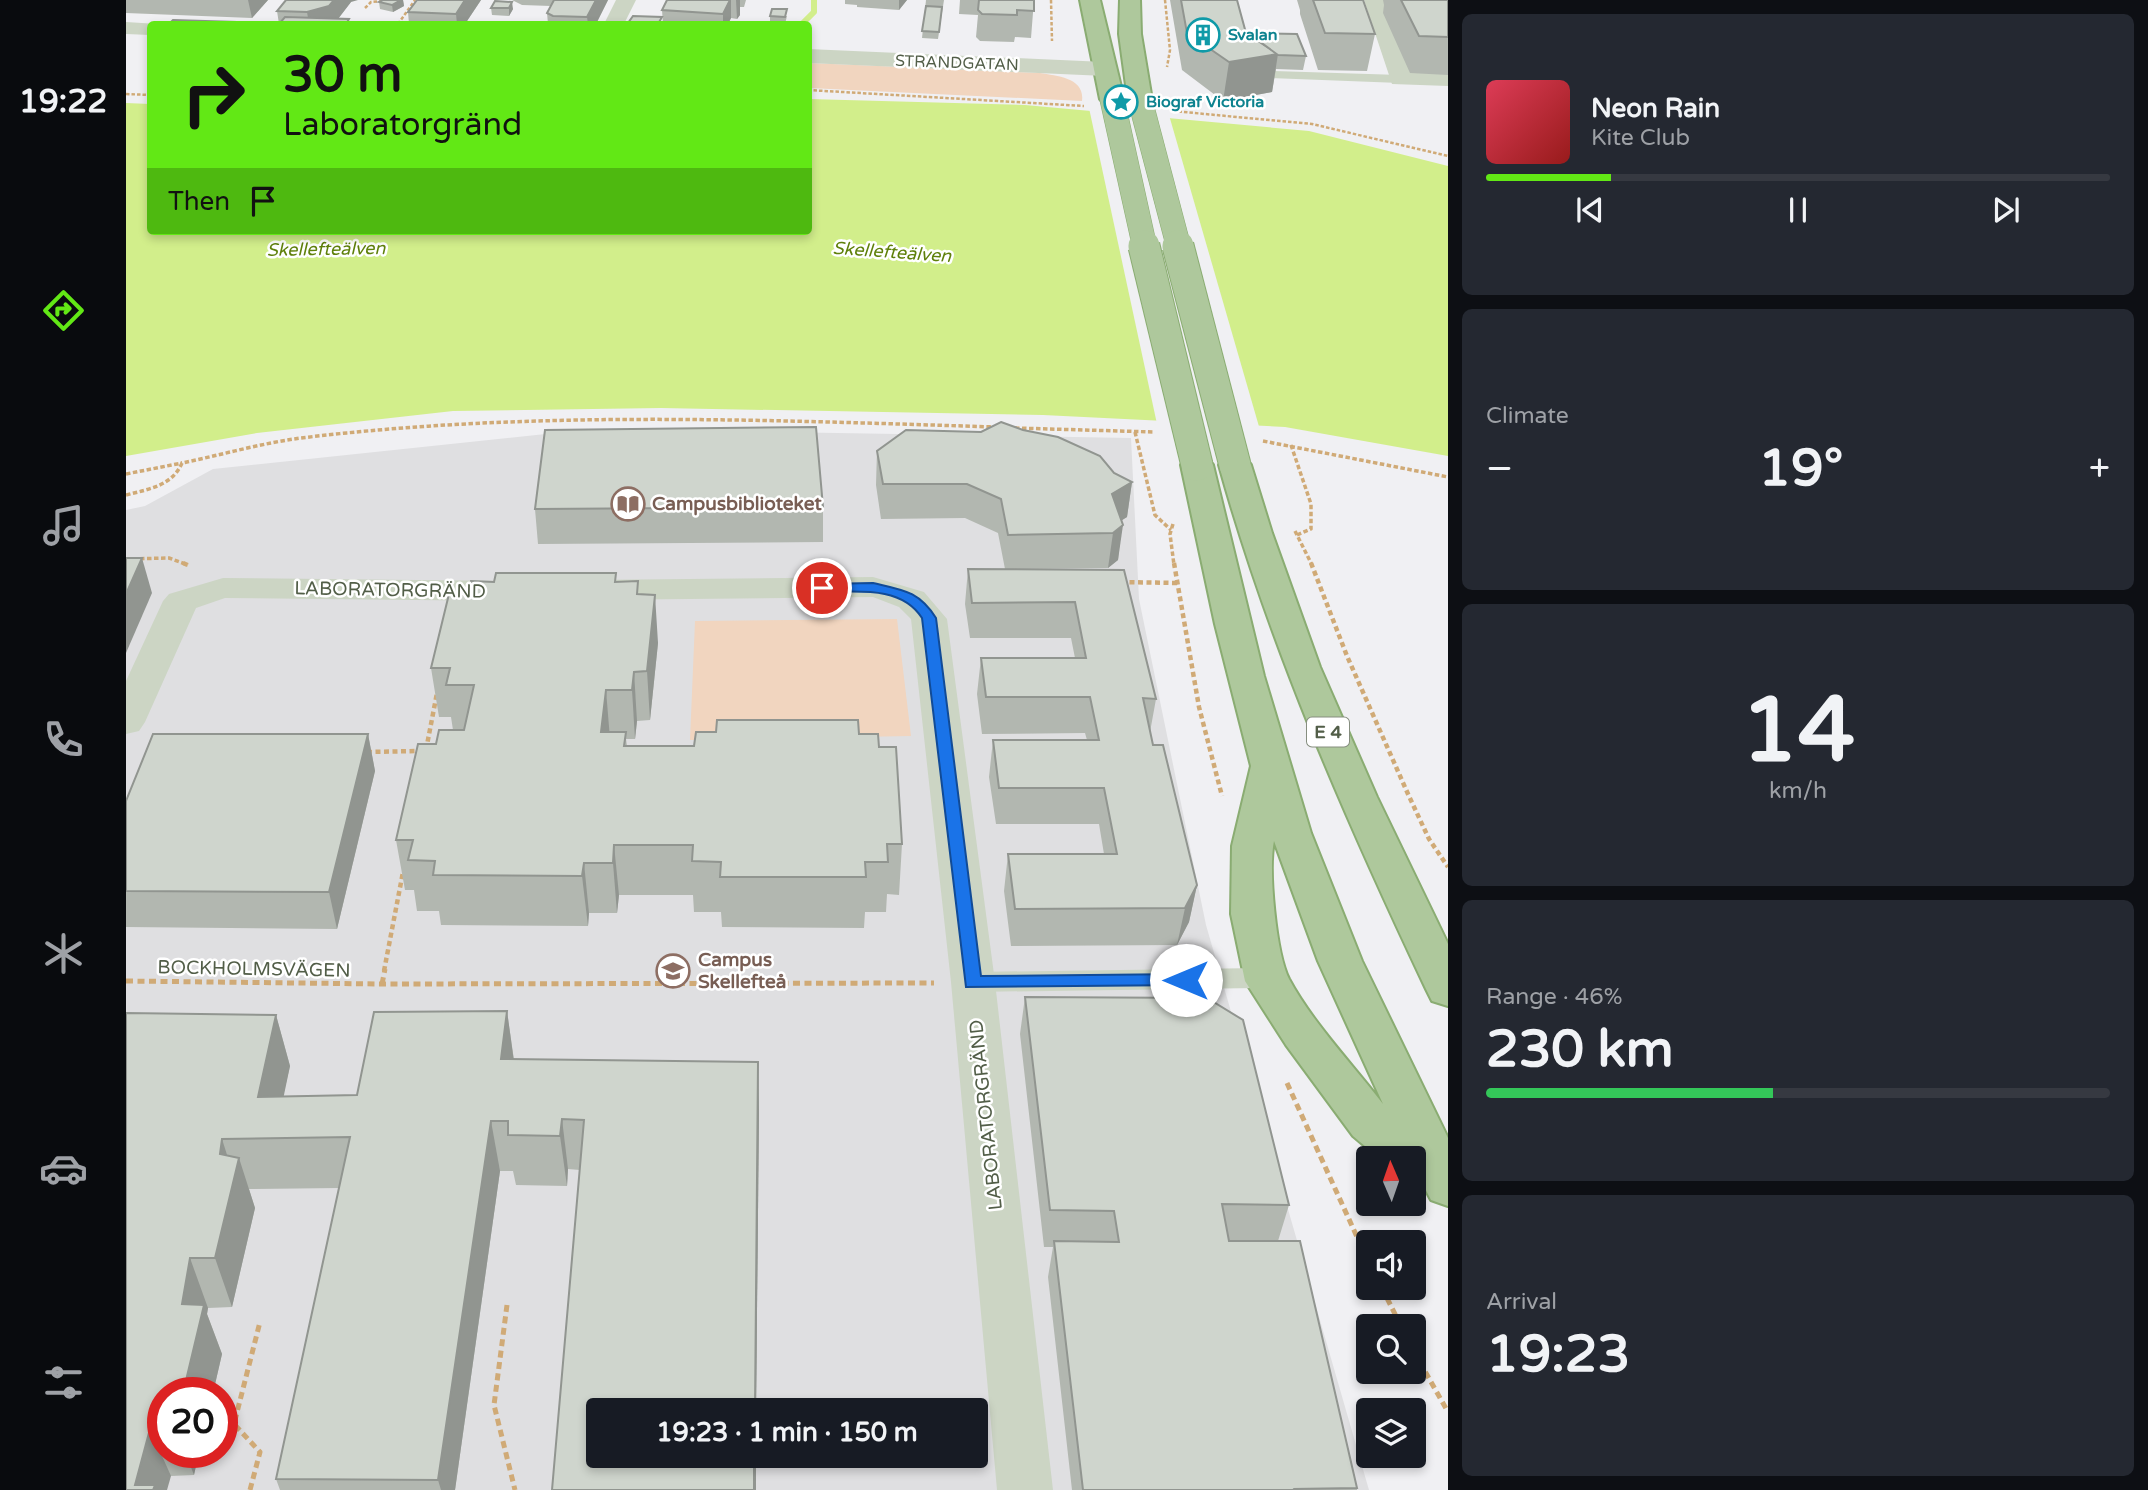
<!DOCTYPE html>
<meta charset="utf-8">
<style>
:root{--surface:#171b24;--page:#242831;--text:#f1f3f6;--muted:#9ea1a6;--line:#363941;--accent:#62e815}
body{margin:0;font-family:"Varela Round",sans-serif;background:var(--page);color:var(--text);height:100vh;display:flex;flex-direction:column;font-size:26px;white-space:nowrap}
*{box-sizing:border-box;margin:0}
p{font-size:23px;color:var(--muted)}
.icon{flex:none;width:38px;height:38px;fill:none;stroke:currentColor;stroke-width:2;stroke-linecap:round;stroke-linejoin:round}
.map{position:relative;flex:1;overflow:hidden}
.details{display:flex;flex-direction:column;gap:14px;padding:14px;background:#0d0f14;width:700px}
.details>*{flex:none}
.hud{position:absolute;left:21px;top:21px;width:665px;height:214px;border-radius:7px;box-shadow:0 4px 10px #0003;background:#62e815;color:#111;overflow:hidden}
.needle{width:46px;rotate:358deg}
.tools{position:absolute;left:1230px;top:1146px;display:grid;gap:14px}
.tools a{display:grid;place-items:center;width:70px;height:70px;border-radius:7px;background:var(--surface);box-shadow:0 4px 10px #0003;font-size:35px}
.speed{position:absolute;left:21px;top:1377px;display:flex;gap:14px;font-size:35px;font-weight:700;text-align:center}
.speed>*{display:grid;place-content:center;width:91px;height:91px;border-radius:50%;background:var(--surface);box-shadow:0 4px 10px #0003;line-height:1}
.speed .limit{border:10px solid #d22;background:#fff;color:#111}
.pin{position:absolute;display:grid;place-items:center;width:60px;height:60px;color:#fff;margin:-30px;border:4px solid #fff;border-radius:50%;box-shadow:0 2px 7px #0007}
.me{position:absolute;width:77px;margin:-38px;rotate:270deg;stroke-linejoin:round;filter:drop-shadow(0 0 5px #0008)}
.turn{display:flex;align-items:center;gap:24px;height:147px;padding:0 21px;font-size:32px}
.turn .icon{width:91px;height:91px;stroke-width:2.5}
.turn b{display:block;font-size:49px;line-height:60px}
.then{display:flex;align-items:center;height:66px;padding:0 21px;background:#0003;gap:14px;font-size:26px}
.big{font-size:52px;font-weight:800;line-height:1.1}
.details .widget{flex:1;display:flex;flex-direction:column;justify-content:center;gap:10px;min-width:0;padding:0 24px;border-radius:10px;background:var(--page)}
.details .dial{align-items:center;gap:0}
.dial b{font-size:91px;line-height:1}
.song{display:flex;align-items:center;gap:21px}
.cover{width:84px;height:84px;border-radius:10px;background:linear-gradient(135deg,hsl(350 70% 55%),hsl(0 70% 35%))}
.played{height:7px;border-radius:4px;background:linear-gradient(90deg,var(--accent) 20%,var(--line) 20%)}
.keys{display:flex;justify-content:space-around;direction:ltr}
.heat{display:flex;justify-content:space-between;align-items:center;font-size:38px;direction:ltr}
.charge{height:10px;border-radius:5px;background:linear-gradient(90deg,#34c759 46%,var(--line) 0)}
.trip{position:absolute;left:460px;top:1398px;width:402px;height:70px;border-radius:7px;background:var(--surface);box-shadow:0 4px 10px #0003;font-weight:800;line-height:70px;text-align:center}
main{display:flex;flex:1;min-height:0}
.tabs{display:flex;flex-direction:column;width:126px;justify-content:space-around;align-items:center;background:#090b0e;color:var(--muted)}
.tabs .icon{width:49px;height:49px}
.tabs .current{color:var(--accent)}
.tabs b{font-size:32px;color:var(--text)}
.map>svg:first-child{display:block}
</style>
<main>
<nav class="tabs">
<b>19:22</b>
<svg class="icon current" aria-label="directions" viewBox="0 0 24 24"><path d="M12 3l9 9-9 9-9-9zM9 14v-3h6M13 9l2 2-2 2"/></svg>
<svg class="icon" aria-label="music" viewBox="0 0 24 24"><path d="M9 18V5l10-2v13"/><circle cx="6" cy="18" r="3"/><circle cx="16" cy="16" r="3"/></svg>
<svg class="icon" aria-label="phone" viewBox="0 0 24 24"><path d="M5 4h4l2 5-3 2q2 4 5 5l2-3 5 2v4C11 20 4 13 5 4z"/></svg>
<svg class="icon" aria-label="climate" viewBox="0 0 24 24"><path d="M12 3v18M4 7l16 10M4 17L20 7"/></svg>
<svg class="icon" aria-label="car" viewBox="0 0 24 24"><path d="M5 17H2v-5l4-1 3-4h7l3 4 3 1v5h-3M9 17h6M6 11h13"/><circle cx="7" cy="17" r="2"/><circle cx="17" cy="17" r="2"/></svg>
<svg class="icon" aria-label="filters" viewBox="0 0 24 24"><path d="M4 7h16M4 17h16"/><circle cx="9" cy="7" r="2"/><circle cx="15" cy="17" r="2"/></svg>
</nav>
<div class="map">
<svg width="1322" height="1490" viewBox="0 0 1322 1490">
<rect width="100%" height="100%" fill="#f0f0f3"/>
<path fill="#dfdfe1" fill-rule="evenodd" d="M467,429L1005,438L1013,599L1080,925L1243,1490H0V510L19,506L87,469ZM37,1393H96V1452H37ZM472,1410H850V1456H472Z"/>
<g fill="#f1d5bf">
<path d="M683,63L914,73C932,76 959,78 956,101L683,88Z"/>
<path d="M771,619L785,736L564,740L569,621Z"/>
</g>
<path fill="#d2ee8b" d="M683,99L899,105L1183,131L1322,166V456L1159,427L917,415L535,408L327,411L131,433L0,456V103L24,104V231H682Z"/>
<path fill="#f0f0f3" d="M963,108L1043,115L1134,430L1031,424Z"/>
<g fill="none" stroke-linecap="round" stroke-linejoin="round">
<path stroke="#d2ee8b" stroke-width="6" d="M676,24L688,12V0"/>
<defs>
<g id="trunk">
<path d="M954,0H974L998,99L994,104H978L974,99Z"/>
<path d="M994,0H1014L1015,34L1026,100L1022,105H1006L1002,100L993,34Z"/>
<path d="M1071,455L1082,458L1087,465L1138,676L1185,833L1236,961L1322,1138V1206L1305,1200L1292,1175L1288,1177V1158H1253L1227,1136L1160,1045L1119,981L1105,914L1106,846L1125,766L1089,624L1055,465L1060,458ZM1148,841L1192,961L1257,1104C1227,1065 1186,1022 1163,979C1150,953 1142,870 1148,841Z"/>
<path d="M1109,455L1120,458L1125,465L1146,533L1194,667L1251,797L1322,944V1006L1306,1001L1300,989C1219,818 1144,647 1093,465L1098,458Z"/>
</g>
</defs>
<use href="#trunk" stroke="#8aac72" stroke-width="4"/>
<g stroke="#d0aa76" stroke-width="2.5" stroke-dasharray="3.5 2" stroke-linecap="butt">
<path d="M925,0L926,41"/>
<path d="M1039,0L1044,50L1041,67"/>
<path d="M239,8L245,2L258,1"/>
<path d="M272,24L289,0"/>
<path d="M682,90L958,106"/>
<path d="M0,94L24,95"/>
<path d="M1047,111L1186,124L1322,156"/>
</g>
<g stroke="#d0aa76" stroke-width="3.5" stroke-dasharray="4.5 2.5" stroke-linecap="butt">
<path d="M889,428L1028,432"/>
<path d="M1009,432L1029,515L1045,530"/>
<path d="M1137,441L1322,477"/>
<path d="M1165,445L1185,504V529L1171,535"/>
<path d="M0,474L56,463"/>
<path d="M0,495C23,489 46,486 56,463C95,455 136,443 175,438C405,410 639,420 870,427"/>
<path d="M1047,524L1044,534L1048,565"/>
<path d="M1169,531L1186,565"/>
<path d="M0,559L43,558L62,565"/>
</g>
<g stroke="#d0aa76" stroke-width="4.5" stroke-dasharray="5 3.5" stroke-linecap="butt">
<path d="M57,563L64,566"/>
<path d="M1048,563L1073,707L1096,796"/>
<path d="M1185,563L1221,656L1282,794L1303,839L1322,867"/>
<path d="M995,582L1051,583"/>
<path d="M300,750L311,693"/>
<path d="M241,752L295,751"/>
<path d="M258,971L277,872"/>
</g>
<g stroke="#d0aa76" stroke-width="5" stroke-dasharray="7 4.5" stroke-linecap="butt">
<path d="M0,981L256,984L808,983"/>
<path d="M256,984L259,969"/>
<path d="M1161,1083L1242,1261"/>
<path d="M1256,1288L1275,1326"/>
<path d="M381,1305L368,1405L389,1490"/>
<path d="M1288,1352L1322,1412"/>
<path d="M124,1490L134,1452L108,1424L134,1322"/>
</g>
<g fill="#ccd5c4" fill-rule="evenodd">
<path d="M1148,71L1274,75L1281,79L1274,83L1143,78L1141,75Z"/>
<path d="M1134,968L1150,974L1154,981L1150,988L1141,991L1131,988L847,992L838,989L834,982L838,975L847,972Z"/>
</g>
<g fill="#ccd5c4" fill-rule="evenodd">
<path d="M490,0H510L498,24H478Z"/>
<path d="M1238,0H1258L1286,72H1322V86L1266,84Z"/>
<path d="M0,22L32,24H24V35L0,34Z"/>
<path d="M682,49L979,62L987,64L990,69L987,74L979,76L682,63Z"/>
<path d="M747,577L798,592L821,619L869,982L927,1490H871L825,982L785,619L773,607L747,597L462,600L450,597L445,590L450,583L462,580Z"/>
<path d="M97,578L394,581L406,584L411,591L406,598L394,601L99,598L70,608L19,722L13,731L0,734V681L37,601L43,594Z"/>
</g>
<use href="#trunk" fill="#aec89c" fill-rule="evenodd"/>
<defs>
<g id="trunk-bridge-far1">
<path d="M986,99L1019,248"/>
<path d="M1014,100L1053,248"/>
</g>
<g id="trunk-bridge">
<path d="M1018,246L1071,465"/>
<path d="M1052,246L1109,465"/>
</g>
</defs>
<use href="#trunk-bridge-far1" stroke="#8aac72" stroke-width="25" stroke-linecap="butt"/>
<use href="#trunk-bridge" stroke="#8aac72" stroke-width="33" stroke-linecap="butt"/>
<use href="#trunk-bridge-far1" stroke="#aec89c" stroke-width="24"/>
<use href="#trunk-bridge" stroke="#aec89c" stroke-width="31"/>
</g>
<g fill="#b2b7b0">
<path d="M0,0H142L126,18L0,13Z"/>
<path d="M257,0H277L278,6L267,12L254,9L253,2Z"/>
<path d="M291,0H355L339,24H283L282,12Z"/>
<path d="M386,0H482L470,24H422L421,13L425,6L396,5Z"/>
<path d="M541,0H620L618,7H614V15L611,19L605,18L602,24H537L536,10Z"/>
<path d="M719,0H781L773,10L731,7V5L719,4Z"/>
<path d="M800,0H818L812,39L796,38Z"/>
<path d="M834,0H908L905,38L889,37L888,42L854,41L850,37L852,15L833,14Z"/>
<path d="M1044,0H1111L1120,33L1180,56L1177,70L1150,69L1146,92L1097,101L1056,70Z"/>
<path d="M1171,0H1237L1249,34L1241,71L1192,70L1174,14V10Z"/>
<path d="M1257,0H1322V75L1284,73L1257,13L1258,5Z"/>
<path d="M225,2L212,19L153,24L151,11Z"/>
<path d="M365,8L387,9L383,16L366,15Z"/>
<path d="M644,16H661L659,24H644Z"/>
<path d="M24,35V53L21,39Z"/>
<path d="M751,451L988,473L1006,482L1001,517L996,520L992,560L982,568L882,569L998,570L1030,699L1024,732L1027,745L1071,885L1063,922L1051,945L885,946L878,891L882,854H978L973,824H870L863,777L867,740H961L959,733L856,734L851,694L855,658H949L945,638H844L839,604L842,569H879L872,533L839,518L755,519L750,485Z"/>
<path d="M697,507V542L412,544L409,509Z"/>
<path d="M491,582L513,594L532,643L524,720L511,721L509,739H500L501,746H568L733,734L753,747L776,844L773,895L761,894L760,912H739L738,928L596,927L595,912H568L567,895H493L491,913H463L462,926L315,925L313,911H291L288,890H279L270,840L310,744L327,730L325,717H313L305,668L343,594Z"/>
<path d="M242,734L249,771L211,929L0,927V801Z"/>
<path d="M899,997L1163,1205L1152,1241L1231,1488V1490H946L922,1277L927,1247H918L894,1034Z"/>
<path d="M381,1011L388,1060L632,1062L633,1113L630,1410H472L630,1456V1490H426L454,1170L442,1169L441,1186L390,1185L387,1171H374L329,1490H154L150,1479L213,1188L123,1189L129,1208L106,1307L82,1308L81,1314L96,1354L87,1393H37V1452H73L68,1475L45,1476L0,1490V1013L150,1015L164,1066L157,1096L231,1095Z"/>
</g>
<g fill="#919590">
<path d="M122,0H142L126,18Z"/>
<path d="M208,0H232L225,2L208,24H183L181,12Z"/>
<path d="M275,0H277L278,6L267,12L266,5Z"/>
<path d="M339,0H355L339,24H331L330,14Z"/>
<path d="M470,0H482L470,24H462L461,17Z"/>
<path d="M604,0H605V18L602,24H597V14Z"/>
<path d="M610,0H614V15L611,19Z"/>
<path d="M773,0H781L773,10Z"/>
<path d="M386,2L387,9L383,16V8Z"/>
<path d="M1152,54L1146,92L1097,101L1103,62Z"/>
<path d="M1006,482L1001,517L982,529L986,494Z"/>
<path d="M997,525L992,560L982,568L987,533Z"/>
<path d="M16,558L26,593L0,653V594Z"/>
<path d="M529,595L532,643L524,720L521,671Z"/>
<path d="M508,672L511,721L509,739L506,690Z"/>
<path d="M480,690L484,739L475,732Z"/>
<path d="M242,734L249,771L211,929L203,892Z"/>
<path d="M488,845L493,895L491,913L487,863Z"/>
<path d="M458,863L463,913L462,926L456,876Z"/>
<path d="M1071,885L1063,922L1051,945L1059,908Z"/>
<path d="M381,1011L388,1062L375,1059Z"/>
<path d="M150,1015L164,1066L149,1138L132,1097Z"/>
<path d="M632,1062L633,1113L630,1410H629Z"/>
<path d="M436,1119L442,1169L441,1186L434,1136Z"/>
<path d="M365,1121L374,1171L329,1490H315L312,1480Z"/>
<path d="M96,1139L108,1177L113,1158L129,1208L106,1307L89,1258L94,1154Z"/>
<path d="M64,1258L82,1308L81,1314L96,1354L87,1393H57L56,1304Z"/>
<path d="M24,1429L45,1476L41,1490H11L9,1485Z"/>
<path d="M59,1452H73L68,1475Z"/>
<rect x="628" y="1456" width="2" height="34"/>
</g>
<g fill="#cfd5cd" stroke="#919590" stroke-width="2">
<path d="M160,0H208L203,6L181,12L151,11Z"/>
<path d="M257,0H275L266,5L253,2Z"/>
<path d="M291,0H339L330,14L282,12Z"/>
<path d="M428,0H470L461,17L427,16L421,13Z"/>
<path d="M541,0H604L597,14L536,10Z"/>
<path d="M853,0H908V11L891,10V15L856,14L852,10Z"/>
<path d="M1055,0H1111L1120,33L1152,54L1103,62L1061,33Z"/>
<path d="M1187,0H1237L1249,34L1199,33Z"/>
<path d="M1275,0H1322V37L1293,36Z"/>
<path d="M369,1L386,2L383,8H365Z"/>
<path d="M800,6L816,7L813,32L796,31Z"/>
<path d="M646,9H661L659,17L644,16Z"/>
<path d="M507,16L536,17L532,24L502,23Z"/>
<path d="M159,17L223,19L220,24H153Z"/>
<path d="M47,20L109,22L107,24H34H43Z"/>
<path d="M1122,33L1171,34L1180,56L1152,55Z"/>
<path d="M875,422L897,430L932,437L974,456L988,473L1006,482L986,494L997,525L987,533L882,535L875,499L841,484H757L751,451L780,430L855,432Z"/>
<path d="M690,427L697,507L409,509L419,430Z"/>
<path d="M0,558H16L0,594Z"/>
<path d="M842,569L998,570L1030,699L1017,698L1027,745H1037L1071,885L1059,908L889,909L882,854H991L978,788H873L867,740H973L964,697H860L855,658H960L949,602L846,603Z"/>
<path d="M370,573H490L489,582L512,581L511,594L529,595L521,671L508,672L506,690H480L475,732H500L498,746H568L570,732H590L591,720H732L733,734H752L753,747H770L776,844H761L762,862H739L740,877H594L595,862L566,861L567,845H488L487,863H458L456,876L307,875L309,861L282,860L287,840H270L292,744H310L313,730H338L348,685H320L324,668H305L323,594H343L345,581L368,582Z"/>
<path d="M27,734H242L203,892L0,891V801Z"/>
<path d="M899,997L1081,998L1117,1020L1163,1205L1096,1204L1103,1241H1174L1231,1488L1169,1489L1170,1490H957L928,1241L993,1242L988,1211L924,1210Z"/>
<path d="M381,1011L375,1059L632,1062L629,1410H472V1456H628V1490H426L458,1120L436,1119L434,1136L382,1135V1121H365L312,1480L150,1479L224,1137L96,1139L94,1154L113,1158L89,1258H64L56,1304L78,1305L57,1393H37V1428L24,1429L9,1485H29L27,1490H0V1013L150,1015L132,1097L231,1095L248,1012Z"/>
</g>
<path fill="#1a73e8" stroke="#114b97" stroke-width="2" d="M747,583C777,590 793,591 810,618L855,976L1060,974L1066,976L1069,980L1066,985L840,987L796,618C775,585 730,592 696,592L689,588L696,584Z"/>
<defs>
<symbol id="building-ring" viewBox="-11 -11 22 22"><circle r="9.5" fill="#fff" stroke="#0f9aa8" stroke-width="1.5"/><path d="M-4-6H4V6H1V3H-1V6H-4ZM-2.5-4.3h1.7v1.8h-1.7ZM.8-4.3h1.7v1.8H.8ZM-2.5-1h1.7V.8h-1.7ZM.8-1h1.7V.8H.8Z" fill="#0f9aa8"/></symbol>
<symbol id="sight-ring" viewBox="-11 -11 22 22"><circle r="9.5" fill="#fff" stroke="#0f9aa8" stroke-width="1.5"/><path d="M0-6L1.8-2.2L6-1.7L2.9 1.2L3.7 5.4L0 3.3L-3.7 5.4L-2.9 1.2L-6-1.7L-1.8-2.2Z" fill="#0f9aa8"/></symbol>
<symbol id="library-ring" viewBox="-11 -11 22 22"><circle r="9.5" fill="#fff" stroke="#8d6e63" stroke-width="1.5"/><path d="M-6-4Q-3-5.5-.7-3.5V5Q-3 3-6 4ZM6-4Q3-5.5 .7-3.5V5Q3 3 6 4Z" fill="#8d6e63"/></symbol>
<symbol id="university-ring" viewBox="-11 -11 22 22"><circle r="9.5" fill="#fff" stroke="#8d6e63" stroke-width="1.5"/><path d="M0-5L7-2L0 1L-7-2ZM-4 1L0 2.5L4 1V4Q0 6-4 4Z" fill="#8d6e63"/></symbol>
</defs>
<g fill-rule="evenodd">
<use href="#building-ring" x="1058" y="16" width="38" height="38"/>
<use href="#sight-ring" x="976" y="83" width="38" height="38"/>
<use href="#library-ring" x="483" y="485" width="38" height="38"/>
<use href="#university-ring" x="528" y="952" width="38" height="38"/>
</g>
<g text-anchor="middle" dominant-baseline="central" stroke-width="5" stroke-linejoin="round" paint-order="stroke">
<g font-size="16" font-weight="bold" fill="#0d838f" stroke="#fff" text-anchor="start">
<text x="1102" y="35">Svalan</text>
<text x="1020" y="102">Biograf Victoria</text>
</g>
<g font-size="16" fill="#525e48" stroke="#fff">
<text transform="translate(831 63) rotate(2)">STRANDGATAN</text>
</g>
<g font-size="18" font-style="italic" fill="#5f800b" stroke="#fff">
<text transform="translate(200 249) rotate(-1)">Skellefteälven</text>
<text transform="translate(766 252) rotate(4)">Skellefteälven</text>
</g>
<rect fill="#fff" stroke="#868e7f" stroke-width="2" x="1181" y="717.5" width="42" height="29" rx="5"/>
<g font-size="18" font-weight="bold" fill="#525e48">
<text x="1202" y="732">E 4</text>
</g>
<g font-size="19" font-weight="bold" fill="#785e54" stroke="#fff" text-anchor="start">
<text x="526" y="504">Campusbiblioteket</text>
<text x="572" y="960">Campus<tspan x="572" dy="22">Skellefteå</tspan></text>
</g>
<g font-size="19" fill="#525e48" stroke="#fff">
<text transform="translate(264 590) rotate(1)">LABORATORGRÄND</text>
<text transform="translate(128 969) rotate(1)">BOCKHOLMSVÄGEN</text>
<text transform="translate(860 1115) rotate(-96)">LABORATORGRÄND</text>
</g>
</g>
</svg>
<div class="tools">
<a><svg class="needle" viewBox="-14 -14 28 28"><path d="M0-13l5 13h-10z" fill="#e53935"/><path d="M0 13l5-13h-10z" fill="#9ea1a6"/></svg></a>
<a><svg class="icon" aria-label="sound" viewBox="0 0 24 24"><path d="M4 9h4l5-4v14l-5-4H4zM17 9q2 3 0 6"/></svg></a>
<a><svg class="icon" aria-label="search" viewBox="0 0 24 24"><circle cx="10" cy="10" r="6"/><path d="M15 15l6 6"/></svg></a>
<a><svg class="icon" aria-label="layers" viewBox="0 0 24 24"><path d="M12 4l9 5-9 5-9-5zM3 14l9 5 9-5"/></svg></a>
</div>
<div class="speed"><div class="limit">20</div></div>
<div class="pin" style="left:696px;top:588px;background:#d93025"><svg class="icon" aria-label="arrive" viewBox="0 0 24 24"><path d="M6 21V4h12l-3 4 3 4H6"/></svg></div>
<svg class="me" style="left:1060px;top:980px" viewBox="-20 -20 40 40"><circle r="19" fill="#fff"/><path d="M0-13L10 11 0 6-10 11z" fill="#1a73e8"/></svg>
<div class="trip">19:23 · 1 min · 150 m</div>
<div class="hud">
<div class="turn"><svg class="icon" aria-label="right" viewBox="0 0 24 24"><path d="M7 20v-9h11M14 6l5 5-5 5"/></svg><div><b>30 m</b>Laboratorgränd</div></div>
<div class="then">Then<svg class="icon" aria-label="arrive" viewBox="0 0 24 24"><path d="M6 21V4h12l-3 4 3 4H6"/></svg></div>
</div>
</div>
<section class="details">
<div class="widget">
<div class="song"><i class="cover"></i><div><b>Neon Rain</b><p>Kite Club</p></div></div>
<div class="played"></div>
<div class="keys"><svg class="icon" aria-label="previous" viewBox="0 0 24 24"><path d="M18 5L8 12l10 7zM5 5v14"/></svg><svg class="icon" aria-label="pause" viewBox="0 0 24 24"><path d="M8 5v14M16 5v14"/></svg><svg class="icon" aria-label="next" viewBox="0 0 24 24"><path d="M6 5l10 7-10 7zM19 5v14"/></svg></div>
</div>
<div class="widget"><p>Climate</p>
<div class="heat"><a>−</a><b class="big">19°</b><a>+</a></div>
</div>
<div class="widget dial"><b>14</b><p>km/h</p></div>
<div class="widget"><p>Range · 46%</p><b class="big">230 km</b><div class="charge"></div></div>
<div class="widget"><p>Arrival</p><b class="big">19:23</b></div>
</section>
</main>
